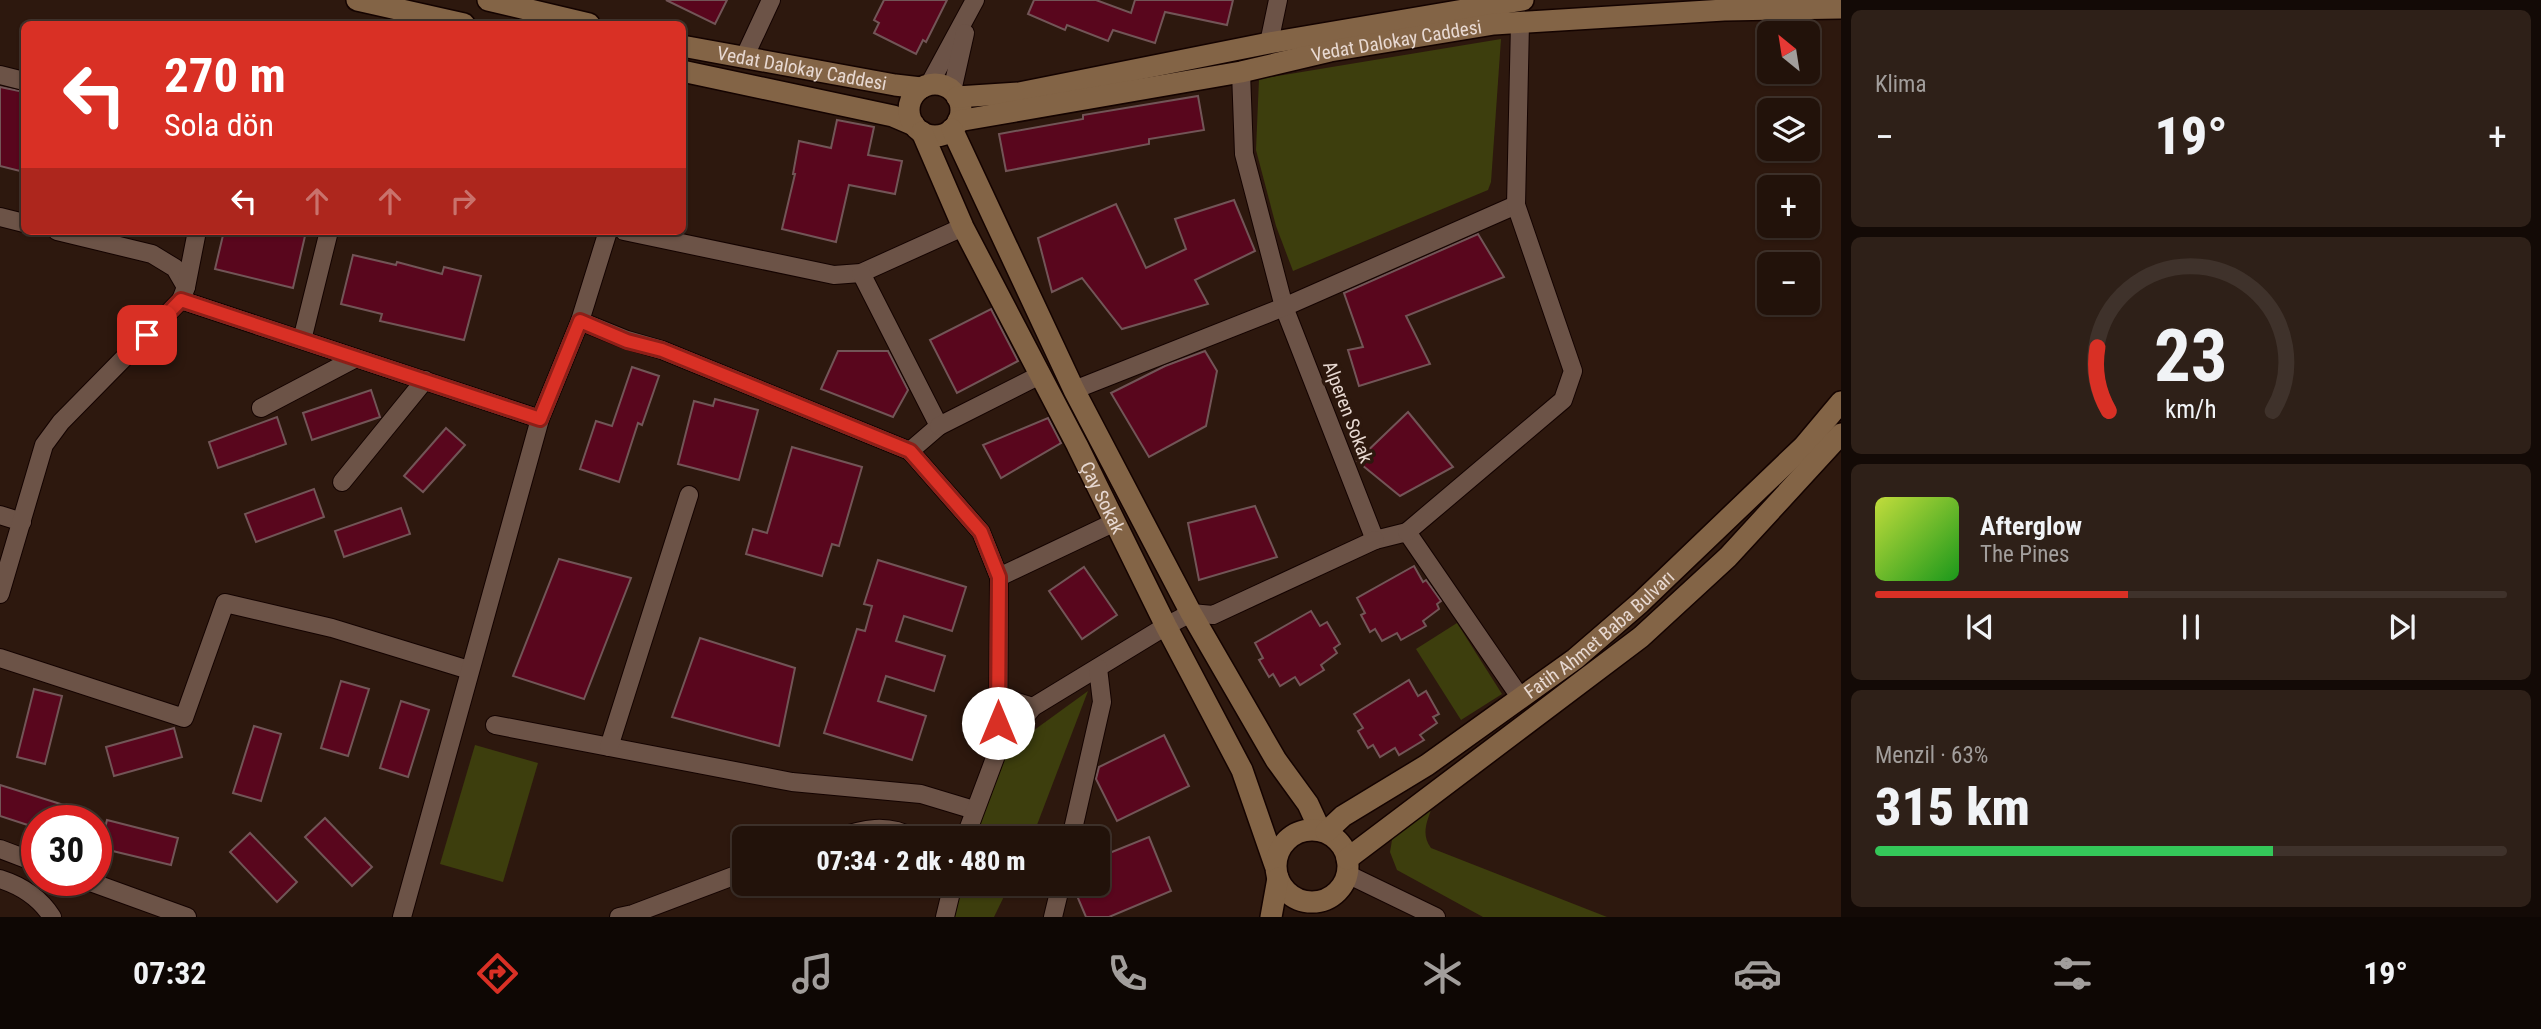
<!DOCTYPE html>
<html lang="tr">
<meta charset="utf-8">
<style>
:root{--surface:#22120a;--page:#2e2018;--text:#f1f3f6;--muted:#a29e9c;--line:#3f322b;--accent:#d93025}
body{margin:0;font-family:"Roboto Condensed",sans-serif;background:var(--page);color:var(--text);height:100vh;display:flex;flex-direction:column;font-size:26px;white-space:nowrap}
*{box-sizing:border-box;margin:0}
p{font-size:23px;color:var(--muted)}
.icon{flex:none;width:38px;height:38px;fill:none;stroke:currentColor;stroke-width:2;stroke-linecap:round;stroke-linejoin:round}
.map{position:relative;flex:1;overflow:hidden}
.panel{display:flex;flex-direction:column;gap:10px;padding:10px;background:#130a06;width:700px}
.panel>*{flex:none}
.guide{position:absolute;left:21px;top:21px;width:665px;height:214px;border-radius:10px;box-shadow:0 2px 5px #0004,0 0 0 2px var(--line);background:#d93025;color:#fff;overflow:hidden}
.needle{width:46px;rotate:330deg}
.buttons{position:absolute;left:1757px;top:21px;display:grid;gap:14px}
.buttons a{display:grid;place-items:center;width:63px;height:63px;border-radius:10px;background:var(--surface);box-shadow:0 2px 5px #0004,0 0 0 2px var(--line);font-size:35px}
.speed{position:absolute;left:21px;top:805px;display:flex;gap:14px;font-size:35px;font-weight:700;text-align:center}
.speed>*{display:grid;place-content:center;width:91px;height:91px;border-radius:50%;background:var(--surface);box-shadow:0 2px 5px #0004,0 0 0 2px var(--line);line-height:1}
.speed .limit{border:10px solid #d22;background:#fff;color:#111}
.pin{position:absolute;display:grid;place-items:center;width:60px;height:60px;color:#fff;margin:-30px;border-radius:14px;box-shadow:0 4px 10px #0006}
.me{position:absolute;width:77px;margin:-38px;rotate:0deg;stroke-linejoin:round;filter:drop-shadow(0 0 5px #0008)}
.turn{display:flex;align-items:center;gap:24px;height:147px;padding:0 28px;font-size:32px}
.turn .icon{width:91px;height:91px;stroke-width:2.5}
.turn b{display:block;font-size:49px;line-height:60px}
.lanes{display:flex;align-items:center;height:66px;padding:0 28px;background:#0003;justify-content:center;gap:35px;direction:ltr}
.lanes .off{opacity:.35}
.big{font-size:52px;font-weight:800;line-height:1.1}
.panel .card{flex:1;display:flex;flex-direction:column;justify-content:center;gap:10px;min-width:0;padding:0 24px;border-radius:10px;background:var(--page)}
.panel .dial{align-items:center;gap:0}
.dial svg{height:182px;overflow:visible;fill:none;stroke:var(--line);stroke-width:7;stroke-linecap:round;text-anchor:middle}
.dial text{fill:var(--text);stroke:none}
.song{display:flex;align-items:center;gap:21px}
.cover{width:84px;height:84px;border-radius:10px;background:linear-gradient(135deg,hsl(70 70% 55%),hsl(120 70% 35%))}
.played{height:7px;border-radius:4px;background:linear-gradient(90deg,var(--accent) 40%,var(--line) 40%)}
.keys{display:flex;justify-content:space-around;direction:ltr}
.heat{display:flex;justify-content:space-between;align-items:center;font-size:38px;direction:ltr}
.charge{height:10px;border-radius:5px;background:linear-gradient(90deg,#34c759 63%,var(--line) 0)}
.trip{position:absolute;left:732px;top:826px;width:378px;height:70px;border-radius:10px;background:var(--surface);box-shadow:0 2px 5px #0004,0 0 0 2px var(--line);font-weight:800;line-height:70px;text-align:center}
.menu{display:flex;height:112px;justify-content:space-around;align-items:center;background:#0e0704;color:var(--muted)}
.menu .icon{width:49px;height:49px}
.menu .active{color:var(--accent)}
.menu b{font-size:32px;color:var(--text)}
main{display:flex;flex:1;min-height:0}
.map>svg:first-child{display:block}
</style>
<main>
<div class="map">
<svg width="1841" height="917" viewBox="0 0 1841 917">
<rect width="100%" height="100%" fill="#2d180e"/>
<g fill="#3d3e0d">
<path d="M1501,39L1491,182L1488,190L1293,271L1276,226L1256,150L1259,79Z"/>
<path d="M1457,623L1502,694L1461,720L1416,649Z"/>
<path d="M1088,691L1032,838H974L1003,759L1011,747Z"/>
<path d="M475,745L538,763L503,882L440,864Z"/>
<path d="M1433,804C1428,820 1420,833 1431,848L1607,917H1483L1397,870L1390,852L1393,834Z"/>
<path d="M960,884H1010L994,917H952Z"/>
</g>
<g fill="#59061d" stroke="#725557" stroke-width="2">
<path d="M666,0H727L715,24Z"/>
<path d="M884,0H947L926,42L923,40L916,54L874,33L879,23L874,20Z"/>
<path d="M1034,0H1096L1131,13L1135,0H1233L1227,25L1165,12L1155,43L1113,30L1108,41L1067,25L1065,30L1028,14Z"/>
<path d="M0,87L24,92V172L0,166Z"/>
<path d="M1198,96L1204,130L1149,139V144L1006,171L999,134L1083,119V115Z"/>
<path d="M837,120L874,127L868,155L902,161L895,194L849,185L836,242L782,229L795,174H793L799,141L831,148Z"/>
<path d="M1234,200L1255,251L1195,280L1208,304L1122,329L1082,278L1052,292L1038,238L1116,204L1146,268L1186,249L1175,219Z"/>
<path d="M224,231H284L305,236L293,288L215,269Z"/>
<path d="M1478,234L1504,277L1406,316L1430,364L1359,386L1348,350L1363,347L1344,293Z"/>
<path d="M353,255L396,265L397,262L442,274L444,267L481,276L464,340L380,321L382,314L341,304Z"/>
<path d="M991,309L1018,361L957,393L930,340Z"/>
<path d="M838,351H888L908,390L893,417L821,389Z"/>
<path d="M1205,351L1217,371L1206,426L1149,457L1111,393L1165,366Z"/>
<path d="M632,367L659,376L642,425L638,423L619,482L580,469L596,421L612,426Z"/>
<path d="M371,390L380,417L312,440L303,413Z"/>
<path d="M715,399L758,410L739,480L678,464L694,401L713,406Z"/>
<path d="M1408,412L1453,467L1400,496L1357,461Z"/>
<path d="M277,417L286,444L218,468L209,442Z"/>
<path d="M1048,418L1061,443L1001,478L983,445Z"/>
<path d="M446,428L465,445L423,492L404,476Z"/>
<path d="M792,447L862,467L839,546L832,544L822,576L746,554L753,529L767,533Z"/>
<path d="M314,489L324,517L256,542L245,514Z"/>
<path d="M1255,506L1277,557L1199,580L1188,523Z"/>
<path d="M401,508L410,534L344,557L335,531Z"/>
<path d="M559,559L631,578L584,699L513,676Z"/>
<path d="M878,560L966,587L952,631L904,616L896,641L945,656L934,691L886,676L878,701L926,716L912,760L824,733L857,629L865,631L872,606L864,604Z"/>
<path d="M1414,566L1423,582L1426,580L1441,601L1437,604L1439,609L1423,621L1426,626L1401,640L1397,633L1382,641L1375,629L1370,632L1361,615L1365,613L1357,598Z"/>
<path d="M1084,567L1117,615L1082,639L1049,591Z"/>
<path d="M1311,611L1320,626L1327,622L1340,644L1334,648L1337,653L1321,665L1324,670L1300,685L1295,677L1280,686L1273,674L1269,677L1259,660L1263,658L1255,643Z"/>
<path d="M700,638L795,668L779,746L672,717Z"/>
<path d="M1409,680L1418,696L1426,691L1439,714L1433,717L1437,723L1420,735L1424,740L1399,755L1395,748L1380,757L1373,745L1368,748L1358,731L1363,728L1354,714Z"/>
<path d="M341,681L369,689L348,756L321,748Z"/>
<path d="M34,689L62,696L45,764L17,757Z"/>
<path d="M401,701L429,710L408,777L380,768Z"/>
<path d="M254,726L281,734L261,801L233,793Z"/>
<path d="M174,728L182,757L114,776L106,747Z"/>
<path d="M1164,735L1189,786L1117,821L1096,779L1099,767Z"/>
<path d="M0,785L70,807L66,821H37V828L0,816Z"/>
<path d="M325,818L372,867L352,886L305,837Z"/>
<path d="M107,820L178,838L171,865L100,848Z"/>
<path d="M250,833L297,882L277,902L230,852Z"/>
<path d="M1149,837L1171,891L1109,917H1086L1072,884H1097V858Z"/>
</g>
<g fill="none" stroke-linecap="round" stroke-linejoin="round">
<defs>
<g id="minor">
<path d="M1269,43L1278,0"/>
<path d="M744,58L771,0"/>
<path d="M1241,72L1244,154L1284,307L1375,540L1407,532L1520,697"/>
<path d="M0,75L24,81"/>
<path d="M929,85L975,0"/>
<path d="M952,91L965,33"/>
<path d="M0,217L24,223"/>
<path d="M57,231L152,254L175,268L186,287L181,300"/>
<path d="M624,231L834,275L861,273L963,227"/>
<path d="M861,273L939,426L910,451L981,532L999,577L998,750"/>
<path d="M186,287L197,231"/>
<path d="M580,321L627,340L662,350L910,451"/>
<path d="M302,340L329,231"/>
<path d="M1074,390L1284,307L1516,205"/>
<path d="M261,408L356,358"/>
<path d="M939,426L1040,375"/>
<path d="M342,482L425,380"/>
<path d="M0,515L22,522"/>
<path d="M1407,532L1563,400L1573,371L1516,205L1520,23"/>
<path d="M999,577L1115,522"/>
<path d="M0,594L44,445L61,422L181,300L540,419"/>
<path d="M0,658L184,718L225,603L332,628L469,670"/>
<path d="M998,696L1033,707"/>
<path d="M495,725L792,782L921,794L974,810"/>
<path d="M609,747L689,495"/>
<path d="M837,838C862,829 888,823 913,838"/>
<path d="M965,838L998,750L1033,707L1166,626L1191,613L1213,615L1375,540"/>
<path d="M1071,838L1102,702L1098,668"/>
<path d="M0,849L37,863"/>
<path d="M1347,874L1436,917"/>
<path d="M0,879C22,886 40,898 52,917"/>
<path d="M85,880L187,917"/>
<path d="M402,917L540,419L580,321L608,231"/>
<path d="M619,917L633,914L744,872"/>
<path d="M945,917L953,884"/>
<path d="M1053,917L1061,884"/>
</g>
<g id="secondary">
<path d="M357,0L464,24"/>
<path d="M488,0L589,24"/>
<path id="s1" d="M682,46L895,85L921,88"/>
<path d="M682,71L893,116L914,125"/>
<circle cx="935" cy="110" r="26"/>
<path d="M957,97L1019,93L1269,43L1523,0"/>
<path id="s2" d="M958,121L1241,72L1330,51L1494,24L1724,10L1841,8"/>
<path d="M952,129L1074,390L1191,613L1276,760L1308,804L1320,830"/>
<path id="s3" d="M922,132L963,227L1077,445L1166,626L1242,770L1275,865"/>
<circle cx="1312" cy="866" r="36"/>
<path id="s4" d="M1326,832L1343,816L1427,765L1575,659L1640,603L1804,446L1841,402"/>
<path d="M1347,859L1641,637L1728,557L1841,434"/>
<path d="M1271,917L1278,878"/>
</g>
</defs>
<use href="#minor" stroke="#140300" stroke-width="20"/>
<use href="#secondary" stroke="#140300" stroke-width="24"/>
<use href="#minor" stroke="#6c5347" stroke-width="18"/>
<use href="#secondary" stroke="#836446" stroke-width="21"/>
</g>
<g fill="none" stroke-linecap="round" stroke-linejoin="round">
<defs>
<path id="route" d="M147,335L181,300L540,419L580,321L627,341L662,350L910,451L981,532L999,577L998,723"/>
</defs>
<use href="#route" stroke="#8d1f18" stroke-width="18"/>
<use href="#route" stroke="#d93025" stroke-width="12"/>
</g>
<g text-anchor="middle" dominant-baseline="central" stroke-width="7" stroke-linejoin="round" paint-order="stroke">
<g font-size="19" fill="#e8d9d2" stroke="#2d180e">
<text stroke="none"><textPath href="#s2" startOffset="446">Vedat Dalokay Caddesi</textPath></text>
<text stroke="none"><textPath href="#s1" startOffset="122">Vedat Dalokay Caddesi</textPath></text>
<text transform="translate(1348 412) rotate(69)">Alperen Sokak</text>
<text stroke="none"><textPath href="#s3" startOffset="408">Çay Sokak</textPath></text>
<text stroke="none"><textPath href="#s4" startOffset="338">Fatih Ahmet Baba Bulvarı</textPath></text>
</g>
</g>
</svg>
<div class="buttons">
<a><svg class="needle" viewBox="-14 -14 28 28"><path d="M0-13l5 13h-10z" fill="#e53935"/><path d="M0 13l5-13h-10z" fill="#a29e9c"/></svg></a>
<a><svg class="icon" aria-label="layers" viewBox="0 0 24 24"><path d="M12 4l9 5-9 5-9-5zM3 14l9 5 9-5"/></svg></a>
<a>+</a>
<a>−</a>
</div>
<div class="speed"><div class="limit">30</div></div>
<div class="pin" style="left:147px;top:335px;background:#d93025"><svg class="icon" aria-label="arrive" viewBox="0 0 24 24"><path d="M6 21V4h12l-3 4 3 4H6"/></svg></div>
<svg class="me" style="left:998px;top:723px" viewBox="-20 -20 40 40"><circle r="19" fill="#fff"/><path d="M0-13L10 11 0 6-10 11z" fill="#d93025"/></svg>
<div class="trip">07:34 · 2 dk · 480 m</div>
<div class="guide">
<div class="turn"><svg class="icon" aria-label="left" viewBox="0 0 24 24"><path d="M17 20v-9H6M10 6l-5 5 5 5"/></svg><div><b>270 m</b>Sola dön</div></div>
<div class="lanes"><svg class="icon" aria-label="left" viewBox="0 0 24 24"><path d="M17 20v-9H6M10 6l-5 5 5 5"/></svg><svg class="icon off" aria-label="ahead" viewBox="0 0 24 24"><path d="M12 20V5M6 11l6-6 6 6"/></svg><svg class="icon off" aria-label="ahead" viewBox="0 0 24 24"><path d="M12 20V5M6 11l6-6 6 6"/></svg><svg class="icon off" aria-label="right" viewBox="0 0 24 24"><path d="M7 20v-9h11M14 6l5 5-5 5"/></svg></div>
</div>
</div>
<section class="panel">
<div class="card"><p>Klima</p>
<div class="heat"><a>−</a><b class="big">19°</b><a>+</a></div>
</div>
<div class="card dial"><svg viewBox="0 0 100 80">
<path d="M14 69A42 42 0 1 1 86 69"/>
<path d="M14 69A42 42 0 0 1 9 41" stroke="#d93025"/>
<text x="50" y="56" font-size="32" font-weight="700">23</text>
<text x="50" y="72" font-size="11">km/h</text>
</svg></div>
<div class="card">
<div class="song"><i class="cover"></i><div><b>Afterglow</b><p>The Pines</p></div></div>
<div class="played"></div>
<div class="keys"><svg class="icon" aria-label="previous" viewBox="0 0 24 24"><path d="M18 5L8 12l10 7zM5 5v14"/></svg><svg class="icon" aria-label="pause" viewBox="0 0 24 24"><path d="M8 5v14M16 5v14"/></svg><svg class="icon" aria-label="next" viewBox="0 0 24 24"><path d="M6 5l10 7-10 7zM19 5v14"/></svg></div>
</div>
<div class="card"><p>Menzil · 63%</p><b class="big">315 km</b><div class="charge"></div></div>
</section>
</main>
<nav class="menu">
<b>07:32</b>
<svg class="icon active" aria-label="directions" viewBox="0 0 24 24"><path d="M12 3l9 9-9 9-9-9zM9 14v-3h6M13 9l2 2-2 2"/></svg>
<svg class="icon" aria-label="music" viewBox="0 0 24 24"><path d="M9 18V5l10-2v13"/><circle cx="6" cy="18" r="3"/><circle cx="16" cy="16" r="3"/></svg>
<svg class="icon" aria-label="phone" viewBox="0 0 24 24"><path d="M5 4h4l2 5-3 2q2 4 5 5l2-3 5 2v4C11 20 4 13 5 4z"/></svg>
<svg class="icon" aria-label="climate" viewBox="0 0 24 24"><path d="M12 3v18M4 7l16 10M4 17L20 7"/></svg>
<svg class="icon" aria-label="car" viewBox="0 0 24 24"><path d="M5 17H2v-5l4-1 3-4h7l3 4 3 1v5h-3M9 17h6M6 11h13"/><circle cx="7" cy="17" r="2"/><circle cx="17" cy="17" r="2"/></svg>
<svg class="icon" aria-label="filters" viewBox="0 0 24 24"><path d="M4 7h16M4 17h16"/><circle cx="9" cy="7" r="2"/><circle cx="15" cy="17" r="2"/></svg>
<b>19°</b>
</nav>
